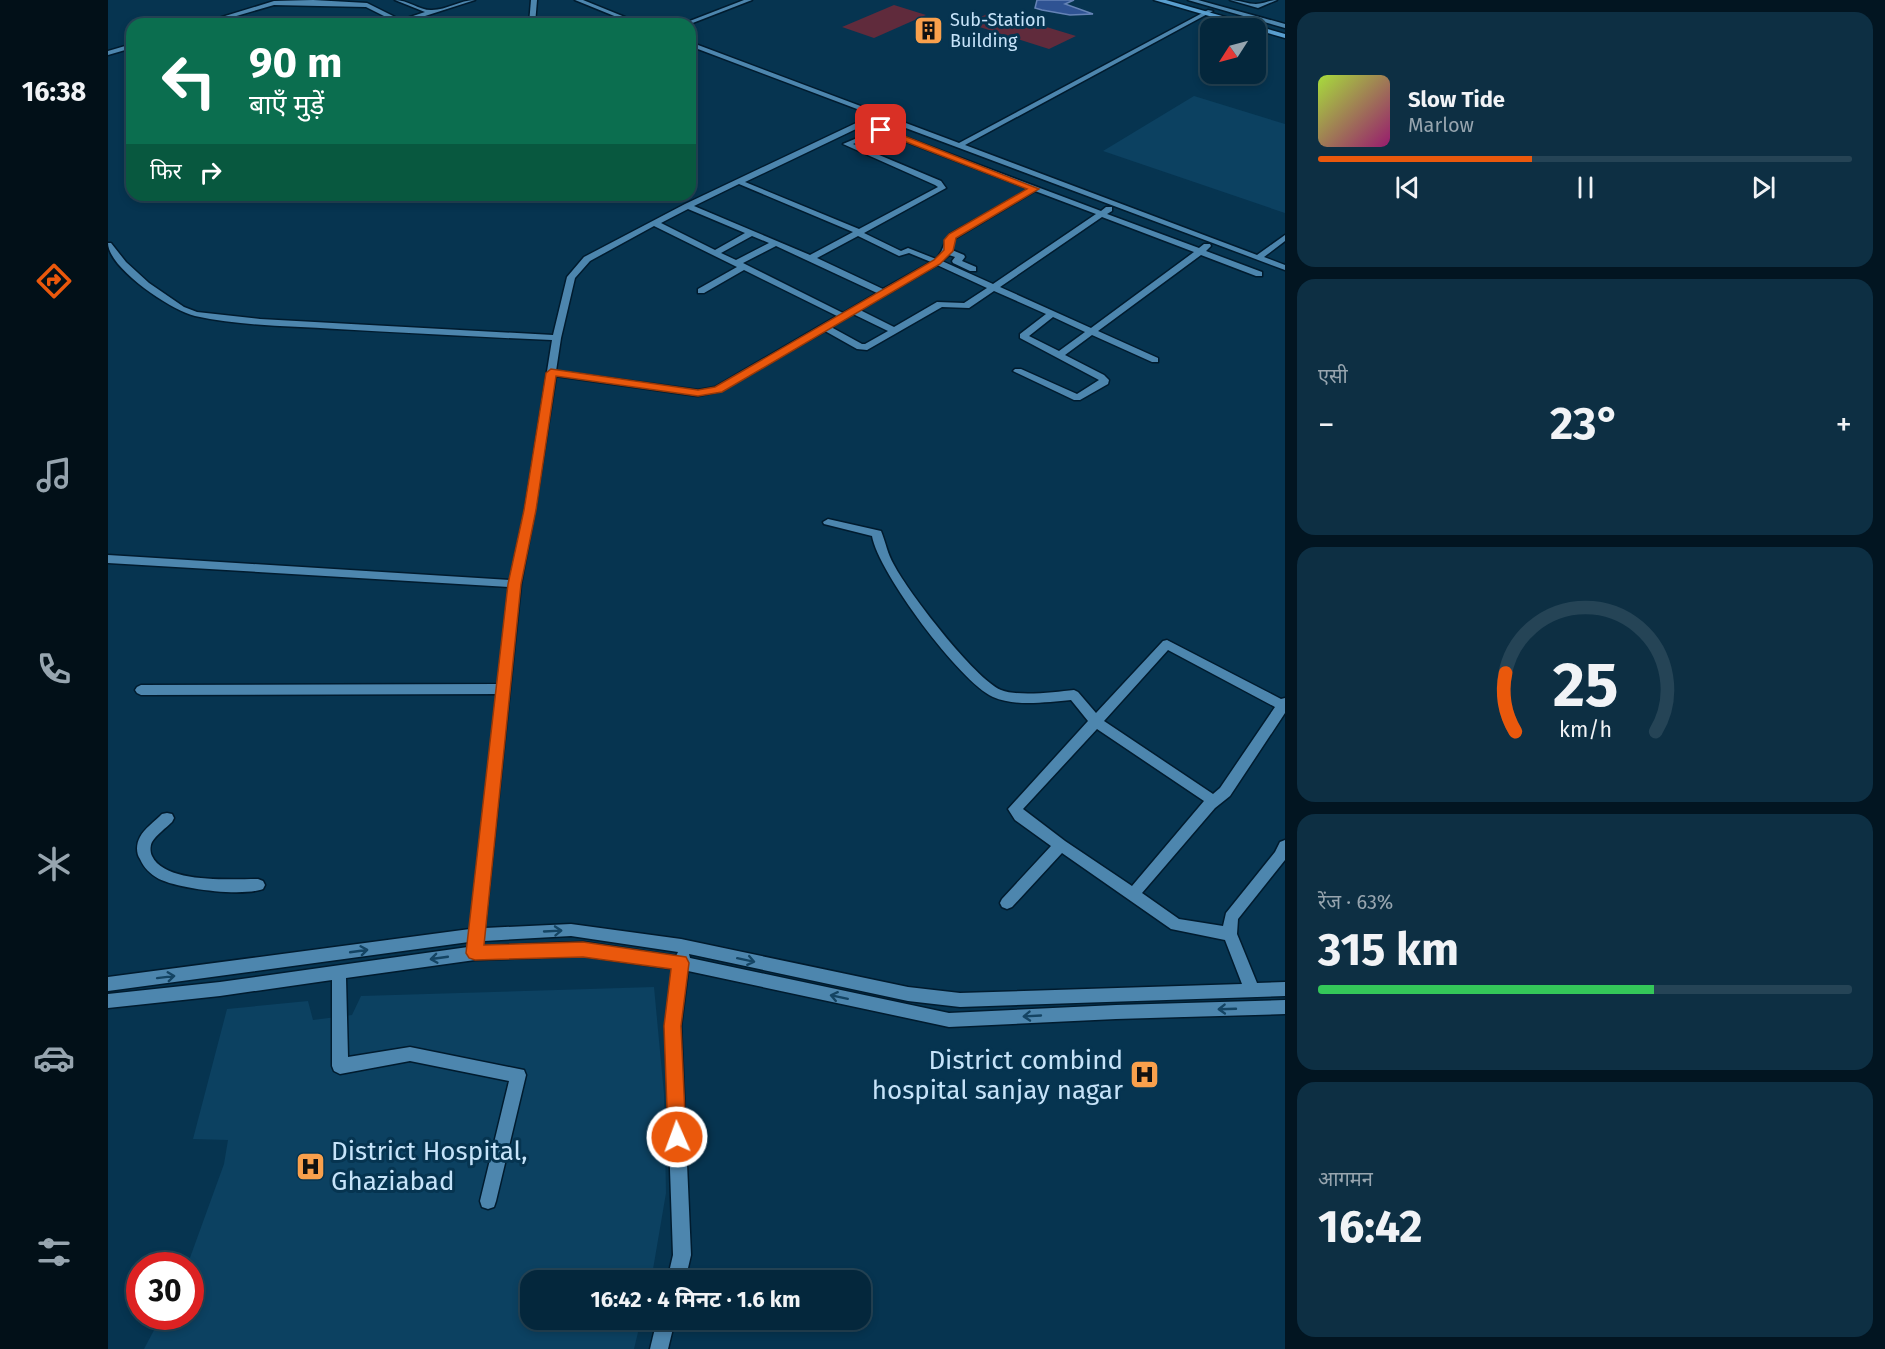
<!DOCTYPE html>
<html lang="hi">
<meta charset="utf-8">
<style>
:root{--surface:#04273c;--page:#0d2f43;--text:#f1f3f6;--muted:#97a5af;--line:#254456;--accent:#ea580c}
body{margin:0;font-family:"Fira Sans","Noto Sans Devanagari",sans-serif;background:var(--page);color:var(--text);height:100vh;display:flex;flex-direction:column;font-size:22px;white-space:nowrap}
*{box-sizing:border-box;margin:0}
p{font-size:20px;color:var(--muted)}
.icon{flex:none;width:33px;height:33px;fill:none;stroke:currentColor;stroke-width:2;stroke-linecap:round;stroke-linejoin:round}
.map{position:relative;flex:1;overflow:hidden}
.side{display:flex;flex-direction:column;gap:12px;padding:12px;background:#021521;width:600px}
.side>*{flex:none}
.hud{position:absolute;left:18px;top:18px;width:570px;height:183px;border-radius:18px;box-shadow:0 3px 9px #0003,0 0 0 2px var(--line);background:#0b6e4f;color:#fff;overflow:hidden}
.needle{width:39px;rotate:234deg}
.fabs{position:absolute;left:1092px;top:18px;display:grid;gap:12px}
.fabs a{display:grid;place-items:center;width:66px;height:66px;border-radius:12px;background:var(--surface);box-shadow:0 3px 9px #0003,0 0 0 2px var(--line);font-size:30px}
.speed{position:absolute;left:18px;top:1252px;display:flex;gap:12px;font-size:30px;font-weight:700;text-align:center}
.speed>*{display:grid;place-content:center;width:78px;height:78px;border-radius:50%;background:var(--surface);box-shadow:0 3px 9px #0003,0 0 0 2px var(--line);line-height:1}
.speed .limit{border:9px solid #d22;background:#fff;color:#111}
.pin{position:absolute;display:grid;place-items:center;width:51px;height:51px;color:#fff;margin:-26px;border-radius:12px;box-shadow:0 3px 9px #0006}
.me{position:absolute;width:66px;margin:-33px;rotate:358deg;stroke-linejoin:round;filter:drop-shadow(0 0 4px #0008)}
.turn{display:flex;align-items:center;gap:21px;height:126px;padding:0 24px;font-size:27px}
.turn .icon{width:78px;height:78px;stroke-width:2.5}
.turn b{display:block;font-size:42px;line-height:51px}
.then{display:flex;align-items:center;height:57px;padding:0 24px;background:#0003;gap:12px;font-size:22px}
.big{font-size:45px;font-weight:700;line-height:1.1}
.side .widget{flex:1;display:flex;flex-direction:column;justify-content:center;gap:9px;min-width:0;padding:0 21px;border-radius:18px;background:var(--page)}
.side .dial{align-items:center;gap:0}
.dial svg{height:156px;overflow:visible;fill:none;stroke:var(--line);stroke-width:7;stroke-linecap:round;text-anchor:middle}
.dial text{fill:var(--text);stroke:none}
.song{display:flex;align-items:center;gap:18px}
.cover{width:72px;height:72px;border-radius:9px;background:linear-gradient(135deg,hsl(80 70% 55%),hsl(320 70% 35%))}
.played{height:6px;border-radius:3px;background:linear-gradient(90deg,var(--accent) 40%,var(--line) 40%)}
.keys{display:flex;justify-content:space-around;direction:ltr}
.heat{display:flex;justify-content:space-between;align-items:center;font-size:33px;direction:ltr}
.charge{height:9px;border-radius:4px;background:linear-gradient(90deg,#34c759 63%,var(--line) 0)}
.trip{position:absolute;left:412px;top:1270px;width:351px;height:60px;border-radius:18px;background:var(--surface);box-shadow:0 3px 9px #0003,0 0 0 2px var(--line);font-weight:700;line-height:60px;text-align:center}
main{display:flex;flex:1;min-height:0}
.dock{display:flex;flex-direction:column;width:108px;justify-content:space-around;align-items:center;background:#021018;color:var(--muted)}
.dock .icon{width:42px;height:42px}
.dock .selected{color:var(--accent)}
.dock b{font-size:27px;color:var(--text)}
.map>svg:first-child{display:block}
</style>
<main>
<nav class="dock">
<b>16:38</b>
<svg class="icon selected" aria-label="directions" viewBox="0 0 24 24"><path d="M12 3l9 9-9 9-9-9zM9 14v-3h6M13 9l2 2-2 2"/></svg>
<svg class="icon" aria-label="music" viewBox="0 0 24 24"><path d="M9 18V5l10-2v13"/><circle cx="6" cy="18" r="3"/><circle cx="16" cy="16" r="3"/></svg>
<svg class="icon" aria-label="phone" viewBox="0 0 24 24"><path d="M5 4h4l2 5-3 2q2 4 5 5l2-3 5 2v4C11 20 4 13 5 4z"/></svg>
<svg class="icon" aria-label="climate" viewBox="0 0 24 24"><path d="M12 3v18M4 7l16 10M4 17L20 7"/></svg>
<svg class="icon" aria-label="car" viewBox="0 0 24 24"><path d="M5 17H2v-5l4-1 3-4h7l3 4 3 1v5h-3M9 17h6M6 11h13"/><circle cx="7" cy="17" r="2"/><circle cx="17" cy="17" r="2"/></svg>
<svg class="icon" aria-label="filters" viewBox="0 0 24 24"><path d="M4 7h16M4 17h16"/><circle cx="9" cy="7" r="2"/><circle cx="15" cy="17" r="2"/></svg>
</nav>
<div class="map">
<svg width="1177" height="1349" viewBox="0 0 1177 1349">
<rect width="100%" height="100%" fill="#063450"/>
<g fill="#0c4161">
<path d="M1086,96L1177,124V213L995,151Z"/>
<path d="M546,987L556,1094L558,1193L543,1281H423V1320H533L526,1349H36L53,1317H82V1266H79L116,1164L120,1140L85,1139L119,1009L200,1001L205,1020L244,1015L253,996Z"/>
</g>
<g fill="#602b3c">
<path d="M786,5L818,15L766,38L734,27Z"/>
<path d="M886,11L968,36L941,49L859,23Z"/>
</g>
<path fill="#2f5393" stroke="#6583b6" stroke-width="1.5" d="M929,0H966L957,4L985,14L962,15L934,10L927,8Z"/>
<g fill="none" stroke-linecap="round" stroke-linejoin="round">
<defs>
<g id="minor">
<path d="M205,0L259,3L293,20L317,12L287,0C300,0 313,11 324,10C339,10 352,0 367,0L292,24L258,7L166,5L101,24H91L166,1Z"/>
<path d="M423,0H429L427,24H421Z"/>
<path d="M467,0H475L534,24H526Z"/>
<path d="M636,0H644L582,24H574Z"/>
<path d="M1080,0H1090L1177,24V28Z"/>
<path d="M1122,0C1131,0 1140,4 1148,4C1155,4 1162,0 1169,0L1150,8Z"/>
<path d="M1100,10L1105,11L857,145L1149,255L1177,235V241L1156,257L1177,265V270L771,118L637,182L751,229L830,187L827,185L735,144L773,128L993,211L998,207H1004V211L999,214L1091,248L1096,244H1102L1103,246L1098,251L1154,272V276H1148L1093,255L990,331L1050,358V362H1044L984,335L957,355L996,375L1001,380L1000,384L972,400H966L905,371L907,369H913L969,394L991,380L912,338V334L938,314L886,291L861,308L834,307L759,350L749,349L717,331L613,391L590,396L448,376L427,510L413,584L377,928L463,924L573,939L800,987L852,993L1134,984L1117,940L1063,929L954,853L904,907L899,909L894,907L892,903L894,899L943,846L907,820L900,809L980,721L963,700C939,702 907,707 885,697C852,682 770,572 764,536L716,524L715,522L720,519L773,531C778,543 779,553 786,565C801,593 866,678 893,690C911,697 947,692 966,690L970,692L988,713L1055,641L1059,640L1173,699L1177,698V713L1122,796L1107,808L1034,893L1071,919L1115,926L1118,913L1167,852L1172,842L1177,840V860L1130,919L1129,934L1149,983L1177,982V996L852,1007L800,1001L581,954L582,958L841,1013L1008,1005L1177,1000V1014L1008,1019L841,1027L580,971L573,1026L583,1255L577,1281H559L565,1255L557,1026L566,969L475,956L367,960L238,978L240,1057L302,1047L416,1070L418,1075L388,1201L386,1207L380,1209L374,1207L372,1201L401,1081L302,1061L232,1074L226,1071L224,1066V980L112,996L0,1008V994L112,982L360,947L361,942L0,991V977L362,929L389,694L33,695L29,693L27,690L29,687L33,685L390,684L401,587L0,563V555L402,580L417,510L444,340C372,337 301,333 229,329C182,326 133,326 87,316C64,311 0,268 0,243H3L18,262L41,283L76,307L89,312L152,319L445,335L459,277L476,257L577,204L765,115L582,46V42L851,143ZM773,132L921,189L842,234C834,244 837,249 828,259L800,248L793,251L756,233L838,188L833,181L745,144ZM631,184L745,232L702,255L586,206ZM927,191L988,214L885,284L834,261L841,255L847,257L844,261L845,263L862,271H868V267L854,261L857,257L856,255L844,250L845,241L848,238ZM580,209L637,233L607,250L553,223ZM994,217L1086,252L983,328L892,287ZM546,226L629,267L590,289V293H596L636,270L729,316L607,387L590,390L448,371L453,338L467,278L482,261ZM644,236L661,243L628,260L613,253ZM750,236L791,256L801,253L823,262L775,289L709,258ZM668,246L769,293L735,313L635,263ZM829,265L879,288L856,303L829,302L786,327L752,310ZM745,314L780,331L757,344H754L723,327ZM945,317L977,332L951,351L921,336ZM1060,650L1167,707L1112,788L1105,794L996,721ZM989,729L1096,801L1024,886L957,841L915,809ZM463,936L570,952L568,956L475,942L375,946L376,941Z"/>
<path d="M24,44V48L0,55V51Z"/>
<path d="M59,813L64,814L66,818L64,822C58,828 48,835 44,842C42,846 42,852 44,856C57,884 124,879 150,879L155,881L157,885L155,889C133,897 72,889 51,879C42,874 36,868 32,859C28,853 28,844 32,837C36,829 47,821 54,814Z"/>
<path d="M549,1320H567L560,1349H542Z"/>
</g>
<path id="major" d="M1046,0H1058L1177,34V38Z"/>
</defs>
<use href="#minor" stroke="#001b2e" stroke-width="3"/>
<use href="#major" stroke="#001b2e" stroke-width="3"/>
<use href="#minor" fill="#4d86ae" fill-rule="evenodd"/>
<use href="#major" fill="#599fd0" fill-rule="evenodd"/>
</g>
<defs><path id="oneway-shaft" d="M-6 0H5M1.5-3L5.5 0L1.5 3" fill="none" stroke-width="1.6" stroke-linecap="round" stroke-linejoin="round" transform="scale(1.5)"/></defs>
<g stroke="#144463">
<use href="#oneway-shaft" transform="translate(445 931) rotate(-3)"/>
<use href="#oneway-shaft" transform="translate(251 951) rotate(-8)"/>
<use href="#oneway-shaft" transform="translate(331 958) rotate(172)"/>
<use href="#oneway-shaft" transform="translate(638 960) rotate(12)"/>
<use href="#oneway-shaft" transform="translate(58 977) rotate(-7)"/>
<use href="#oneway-shaft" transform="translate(731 997) rotate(-168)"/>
<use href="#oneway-shaft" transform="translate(1119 1009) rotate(178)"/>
<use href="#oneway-shaft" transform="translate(924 1016) rotate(177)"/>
</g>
<path fill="#ea580c" stroke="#983908" stroke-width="1.5" d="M770,128H776L931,189L848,238L845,251L832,264L614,392L590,396L448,376L428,510L413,584L376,945L475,942L578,957L581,963L573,1026L578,1137L576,1143L569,1146L563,1143L560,1137L556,1026L563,969L475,957L367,960L361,958L358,953L400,584L416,510L438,373L443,369L590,390L607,387L826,260L836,250V240L841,234L919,189L770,131Z"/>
<defs>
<symbol id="building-square" viewBox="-11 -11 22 22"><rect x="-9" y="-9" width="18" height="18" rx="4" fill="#f9a04c" stroke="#063450"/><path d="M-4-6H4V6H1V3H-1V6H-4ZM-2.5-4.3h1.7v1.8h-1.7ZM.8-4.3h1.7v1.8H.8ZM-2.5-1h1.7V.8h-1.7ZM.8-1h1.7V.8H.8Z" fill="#111"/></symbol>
<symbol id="hospital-square" viewBox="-11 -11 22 22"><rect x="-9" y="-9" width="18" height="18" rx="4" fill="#f9a04c" stroke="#063450"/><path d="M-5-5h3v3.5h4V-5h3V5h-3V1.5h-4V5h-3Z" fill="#111"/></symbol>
</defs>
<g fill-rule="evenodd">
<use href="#building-square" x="804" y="14" width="33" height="33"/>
<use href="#hospital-square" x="1020" y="1058" width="33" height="33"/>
<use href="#hospital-square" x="186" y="1150" width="33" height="33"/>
</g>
<g text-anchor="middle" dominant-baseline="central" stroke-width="6" stroke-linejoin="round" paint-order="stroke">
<g font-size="18" fill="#c6e3f9" stroke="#063450" text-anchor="start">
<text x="842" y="20">Sub-Station<tspan x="842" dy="21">Building</tspan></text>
</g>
<g font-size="26" fill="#c6e3f9" stroke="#063450" text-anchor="end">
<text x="1015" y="1060">District combind<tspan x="1015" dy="30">hospital sanjay nagar</tspan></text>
<text x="223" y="1151" text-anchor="start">District Hospital,<tspan x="223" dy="30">Ghaziabad</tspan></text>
</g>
</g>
</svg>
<div class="fabs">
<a><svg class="needle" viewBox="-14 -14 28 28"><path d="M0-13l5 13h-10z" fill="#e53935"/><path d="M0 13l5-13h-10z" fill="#97a5af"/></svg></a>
</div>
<div class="speed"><div class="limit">30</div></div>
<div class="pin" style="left:773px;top:130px;background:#d93025"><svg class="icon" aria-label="arrive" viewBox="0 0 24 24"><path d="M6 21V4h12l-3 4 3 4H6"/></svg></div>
<svg class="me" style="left:569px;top:1137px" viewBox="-20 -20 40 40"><circle r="17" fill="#ea580c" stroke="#fff" stroke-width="3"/><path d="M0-11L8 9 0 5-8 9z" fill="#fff"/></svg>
<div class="trip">16:42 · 4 मिनट · 1.6 km</div>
<div class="hud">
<div class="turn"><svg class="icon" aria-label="left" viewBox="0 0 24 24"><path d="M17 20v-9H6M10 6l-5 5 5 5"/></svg><div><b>90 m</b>बाएँ मुड़ें</div></div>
<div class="then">फिर<svg class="icon" aria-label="right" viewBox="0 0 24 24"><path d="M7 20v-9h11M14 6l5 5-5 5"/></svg></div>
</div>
</div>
<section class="side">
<div class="widget">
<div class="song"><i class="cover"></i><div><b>Slow Tide</b><p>Marlow</p></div></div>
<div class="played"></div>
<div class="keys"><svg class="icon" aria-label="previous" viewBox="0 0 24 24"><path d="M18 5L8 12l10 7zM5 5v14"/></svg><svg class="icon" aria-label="pause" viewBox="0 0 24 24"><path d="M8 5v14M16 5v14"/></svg><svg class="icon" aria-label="next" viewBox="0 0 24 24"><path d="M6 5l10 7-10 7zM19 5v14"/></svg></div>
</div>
<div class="widget"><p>एसी</p>
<div class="heat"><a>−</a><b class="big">23°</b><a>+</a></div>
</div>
<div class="widget dial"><svg viewBox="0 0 100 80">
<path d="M14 69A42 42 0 1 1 86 69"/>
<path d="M14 69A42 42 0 0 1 9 39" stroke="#ea580c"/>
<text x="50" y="56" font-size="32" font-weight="700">25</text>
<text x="50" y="72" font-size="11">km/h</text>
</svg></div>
<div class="widget"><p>रेंज · 63%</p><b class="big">315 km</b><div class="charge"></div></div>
<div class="widget"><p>आगमन</p><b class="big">16:42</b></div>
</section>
</main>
